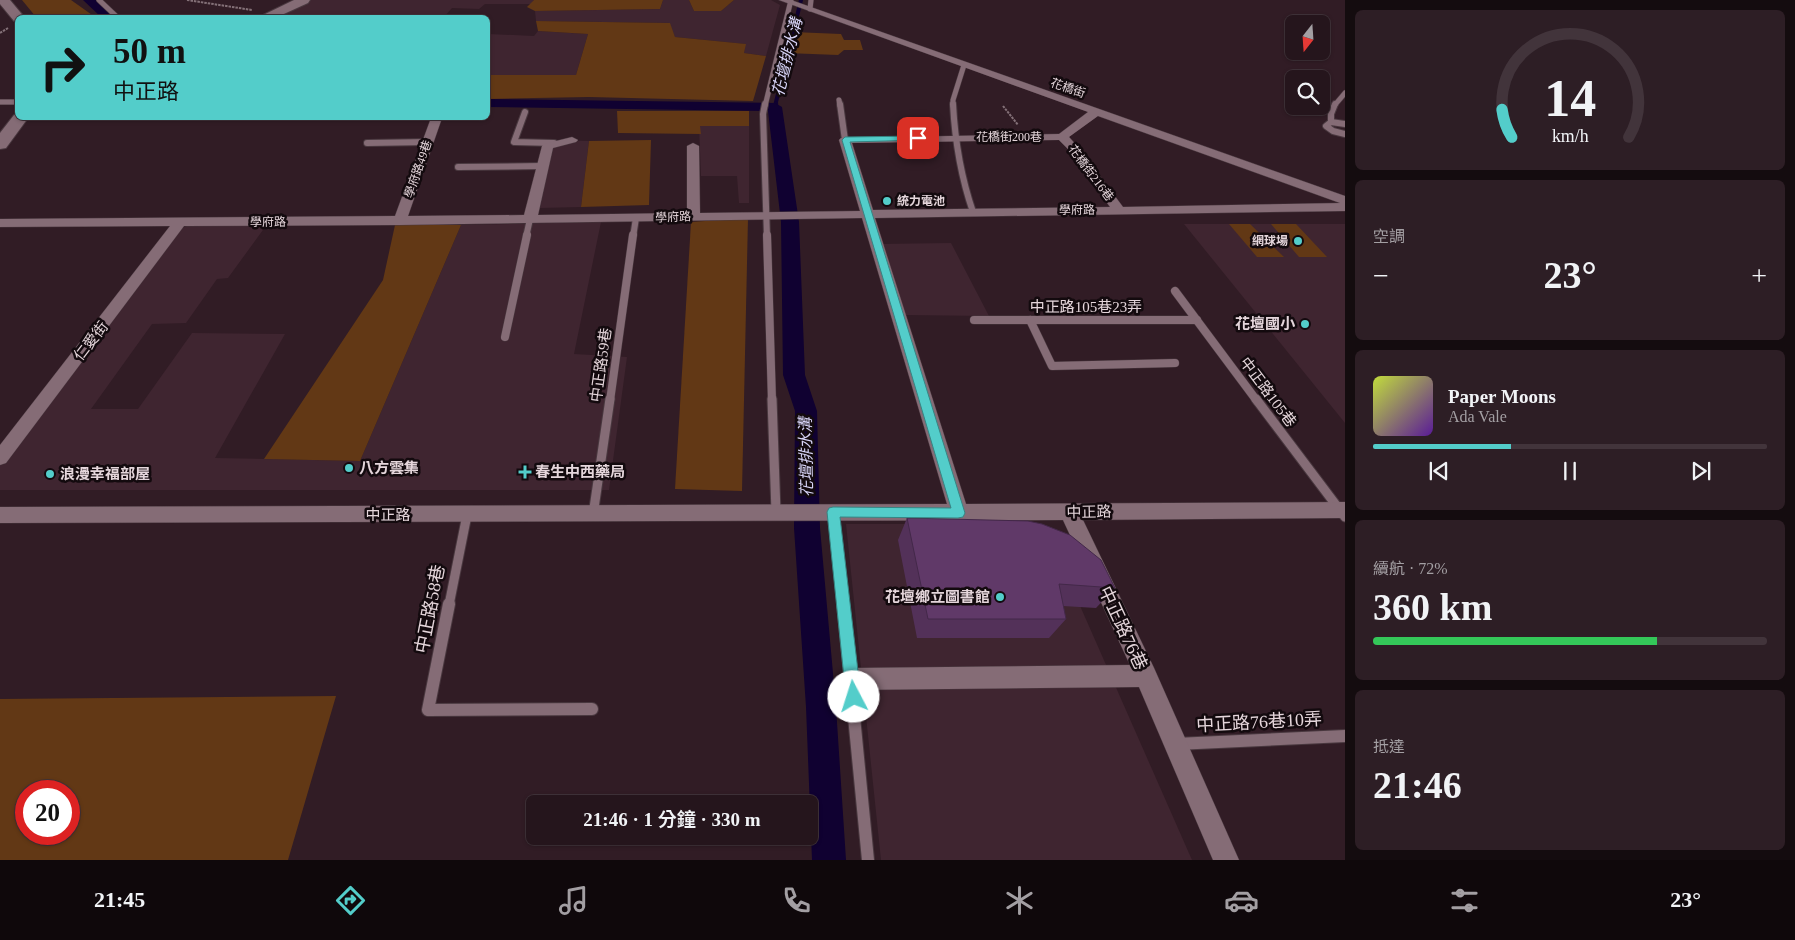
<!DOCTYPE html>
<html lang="zh-TW">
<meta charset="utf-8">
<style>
:root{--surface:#25151c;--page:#2d1e25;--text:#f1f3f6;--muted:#a39fa3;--line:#42343b;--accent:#53cdca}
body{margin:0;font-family:"Times New Roman","Noto Sans TC",serif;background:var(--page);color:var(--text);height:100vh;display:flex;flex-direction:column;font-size:19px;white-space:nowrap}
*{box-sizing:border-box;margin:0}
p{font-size:16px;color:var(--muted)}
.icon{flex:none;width:28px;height:28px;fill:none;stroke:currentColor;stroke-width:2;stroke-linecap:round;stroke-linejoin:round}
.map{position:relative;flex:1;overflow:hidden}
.drawer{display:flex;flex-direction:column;gap:10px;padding:10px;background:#140c0f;width:450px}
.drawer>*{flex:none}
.guide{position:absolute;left:15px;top:15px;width:475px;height:105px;border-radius:8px;box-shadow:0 1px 4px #0004,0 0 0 1px var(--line);background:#53cdca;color:#111;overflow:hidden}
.needle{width:32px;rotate:197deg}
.controls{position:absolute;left:1285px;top:15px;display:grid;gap:10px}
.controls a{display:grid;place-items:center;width:45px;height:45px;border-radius:8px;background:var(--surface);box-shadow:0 1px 4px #0004,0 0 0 1px var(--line);font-size:25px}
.speed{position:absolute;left:15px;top:780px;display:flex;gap:10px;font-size:25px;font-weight:700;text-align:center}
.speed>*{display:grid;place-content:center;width:65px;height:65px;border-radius:50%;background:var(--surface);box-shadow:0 1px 4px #0004,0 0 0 1px var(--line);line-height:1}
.speed .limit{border:8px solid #d22;background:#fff;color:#111}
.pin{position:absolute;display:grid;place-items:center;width:42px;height:42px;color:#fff;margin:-21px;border-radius:10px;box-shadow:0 2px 8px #0006}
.me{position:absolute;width:55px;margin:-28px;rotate:355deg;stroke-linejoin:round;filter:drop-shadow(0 0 4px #0008)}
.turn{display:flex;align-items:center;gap:18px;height:105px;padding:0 15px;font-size:22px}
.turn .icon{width:65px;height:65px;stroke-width:2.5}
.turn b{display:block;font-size:35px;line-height:42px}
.big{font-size:38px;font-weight:600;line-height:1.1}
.drawer .card{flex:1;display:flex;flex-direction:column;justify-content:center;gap:8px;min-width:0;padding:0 18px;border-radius:8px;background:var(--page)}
.drawer .dial{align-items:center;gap:0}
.dial svg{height:130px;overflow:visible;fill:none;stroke:var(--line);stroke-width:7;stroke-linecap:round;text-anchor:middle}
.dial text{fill:var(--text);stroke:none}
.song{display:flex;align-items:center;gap:15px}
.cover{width:60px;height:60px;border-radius:8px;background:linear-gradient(135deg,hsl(70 70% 55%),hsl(270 70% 35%))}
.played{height:5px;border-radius:2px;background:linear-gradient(90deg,var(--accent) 35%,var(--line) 35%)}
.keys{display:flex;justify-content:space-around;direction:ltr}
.heat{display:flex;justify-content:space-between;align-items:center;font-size:28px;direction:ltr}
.charge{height:8px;border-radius:4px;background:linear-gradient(90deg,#34c759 72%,var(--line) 0)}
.trip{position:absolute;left:526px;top:795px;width:292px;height:50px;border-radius:8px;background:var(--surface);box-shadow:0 1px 4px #0004,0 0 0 1px var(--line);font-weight:600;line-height:50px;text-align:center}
.tab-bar{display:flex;height:80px;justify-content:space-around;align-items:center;background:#0f080b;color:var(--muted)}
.tab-bar .icon{width:35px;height:35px}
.tab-bar .selected{color:var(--accent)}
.tab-bar b{font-size:22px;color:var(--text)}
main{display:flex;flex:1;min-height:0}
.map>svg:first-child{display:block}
</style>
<main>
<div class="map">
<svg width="1345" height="860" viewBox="0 0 1345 860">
<rect width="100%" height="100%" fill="#311c25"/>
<g fill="#3f2530">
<path d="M308,0H534L531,4H485L479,9L452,8L444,17L267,18Z"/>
<path d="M663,0H689L694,11H721L734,0H771L780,5L766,56L744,53L745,44L675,37L669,23L536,21L535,11L660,9Z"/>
<path d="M538,31L588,34L576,75H488V34L534,36Z"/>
<path d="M699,126H749V203H739L737,176H701Z"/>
<path d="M553,140L589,141L581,207L540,208Z"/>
<path d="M601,222L574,354L627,357L609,490H0V457L174,231L187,226L268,223L228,278L217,279L186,323L152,324L91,409H138L192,333L285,334L215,458L360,461L461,225Z"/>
<path d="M1184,224H1345V423Z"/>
<path d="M951,243L989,316L905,315L880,244Z"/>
<path d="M846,524H1044L1192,860H881Z"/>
</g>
<g fill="#623815" fill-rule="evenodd">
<path d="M22,0H71L95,17H36Z"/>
<path d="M534,0H663L660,9L535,11L527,7Z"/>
<path d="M689,0H734L721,11H694Z"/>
<path d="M536,21L670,23L675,37L746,44L744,53L766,56L753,101L589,97L488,99V75H576L588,34L538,31Z"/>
<path d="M793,32L841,34L844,40H860L863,50H844L838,55L786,53Z"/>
<path d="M617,111H749V126H700L701,134L618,133Z"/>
<path d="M651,140L649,205L581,207L589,141Z"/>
<path d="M748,218L742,491L675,489L691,222Z"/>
<path d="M1229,224H1250L1284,257H1257Z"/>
<path d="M1271,224H1296L1327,257H1299Z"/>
<path d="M395,225H461L360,461L264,459L383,280Z"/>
<path d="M336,696L288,860H0V699ZM26,791H69V834H26Z"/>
</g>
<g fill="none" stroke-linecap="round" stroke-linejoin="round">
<path stroke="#100131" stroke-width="4" d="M775,106L801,0"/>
<path stroke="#100131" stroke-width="4.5" d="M775,107L776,104"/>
<g fill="#100131" fill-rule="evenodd">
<path d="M83,0H96L114,18H102Z"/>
<path d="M488,99L775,103L782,107L799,222L805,375L817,411L820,528L836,707L846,860H812L806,707L794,528L795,411L783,375L781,222L768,111L488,107Z"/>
</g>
<defs>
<g id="lane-far4">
<path d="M99,0L118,18"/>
<path d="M810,9L811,0"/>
<path d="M839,100L840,106"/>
<path d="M0,102H18"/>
<path d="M765,106L791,0"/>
<path d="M953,106V100L964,65"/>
<path d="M1334,106L1345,93"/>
</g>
<g id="lane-far3">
<path d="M765,104L763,114L767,237"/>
<path d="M840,104L845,140"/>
<path d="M953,104C955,142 961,177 973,212"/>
<path d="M525,112L514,142L554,143"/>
<path d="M1331,122V114L1335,104"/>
<path d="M1345,124L1331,122L1326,126L1333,131L1345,134"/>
<path d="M367,143L428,142"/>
<path d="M458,167L542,166"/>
<path d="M526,237L530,219"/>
<path d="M633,237L636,218"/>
</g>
<g id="lane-far2">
<path d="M767,235L772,401"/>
<path d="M1175,291L1257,401"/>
<path d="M974,320H1197"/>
<path d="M1030,320L1052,366L1175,363"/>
<path d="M505,337L527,235"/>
<path d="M610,401L633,235"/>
</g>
<g id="lane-far1">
<path d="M772,399L776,512"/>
<path d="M1256,399L1345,517"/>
<path d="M833,512L844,605"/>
<path d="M593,515L610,399"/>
<path d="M449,605L467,515"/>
</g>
<g id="lane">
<path d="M449,604L428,710L592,709"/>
<path d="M843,604L868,860"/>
<path d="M1176,744L1345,736"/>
</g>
<path id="street" d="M779,0H791L1345,196V211L875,218L966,504L1345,502V518L1083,520L1154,668L1239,860H1213L1139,687L852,690L844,687L841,679L844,671L852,668L1130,665L1063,520L0,523V507L947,504L862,218L400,225L184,226L6,463L0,465V445L170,226L0,227V219L395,216L431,118H442L408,216L524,215L542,146L544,144L572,137L578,140L576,142L553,148L538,215L687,213V146L693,143L699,146L700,213L860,211L839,140L841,138L1059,134L1088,112ZM1098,116L1340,203H1342L1123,207L1079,148L1069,137ZM1059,140L1071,152L1110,207L873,210L852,143Z"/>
<g id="secondary">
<path d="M0,0H10L25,18H18V21H14L0,4Z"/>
<path d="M294,0H310L308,3L275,18H257Z"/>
<path d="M18,114V118H28L6,148L0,149V133L14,115Z"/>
</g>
</defs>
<use href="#lane-far4" stroke="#49383f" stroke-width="6"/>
<use href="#lane-far3" stroke="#49383f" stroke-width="8"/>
<use href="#lane-far2" stroke="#49383f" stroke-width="9"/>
<use href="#lane-far1" stroke="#49383f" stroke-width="11"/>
<use href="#lane" stroke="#49383f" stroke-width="14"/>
<use href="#street" stroke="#49383f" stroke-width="1"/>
<use href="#secondary" stroke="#49383f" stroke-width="2"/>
<g stroke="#847178" stroke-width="2" stroke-dasharray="2.5 1" stroke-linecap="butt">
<path d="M187,0L252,10"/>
<path d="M0,33L8,28"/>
<path d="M1003,106L1018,125"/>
</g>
<use href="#lane-far4" stroke="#856c76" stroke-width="5"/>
<use href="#lane-far3" stroke="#856c76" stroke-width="6"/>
<use href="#lane-far2" stroke="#856c76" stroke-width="8"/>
<use href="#lane-far1" stroke="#856c76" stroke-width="9"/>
<use href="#lane" stroke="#856c76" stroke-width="12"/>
<use href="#street" fill="#856c76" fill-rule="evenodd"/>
<use href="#secondary" fill="#856c76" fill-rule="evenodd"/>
</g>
<path fill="#533159" d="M907,518L1115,588L1096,608L1063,606L1066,619L1049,638H917L898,540Z"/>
<path fill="#603968" stroke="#432849" d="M907,518L1028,521L1042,524L1070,535L1101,560L1115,588L1059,584L1066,619H928Z"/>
<path fill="#53cdca" stroke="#368583" d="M918,136H921V140L850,142L965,513L963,517L958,518L840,517L861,697L859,702L854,704L848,702L846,697L827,512L829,508L833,507L951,508L842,140L845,137Z"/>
<g fill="#53cdca" stroke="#130a0e" stroke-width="2">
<circle cx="887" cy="201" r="5"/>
<circle cx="1298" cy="241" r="5"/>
<circle cx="1305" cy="324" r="5"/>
<circle cx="349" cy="468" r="5"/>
<path d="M522.5 464.5h5v5h5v5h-5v5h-5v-5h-5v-5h5z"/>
<circle cx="50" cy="474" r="5"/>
<circle cx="1000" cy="597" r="5"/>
</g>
<g text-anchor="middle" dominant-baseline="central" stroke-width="5" stroke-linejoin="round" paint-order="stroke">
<g font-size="12" fill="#e5d6db" stroke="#130a0e">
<text transform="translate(1068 88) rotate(19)">花橋街</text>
<text x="1009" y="137">花橋街200巷</text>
<text transform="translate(418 169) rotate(-71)">學府路49巷</text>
<text transform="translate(1091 173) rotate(53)">花橋街216巷</text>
<text transform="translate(1077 210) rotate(-1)">學府路</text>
<text transform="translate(673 217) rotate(-2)">學府路</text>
<text transform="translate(268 222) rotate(-1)">學府路</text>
</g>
<g font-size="12" font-weight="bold" fill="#e5d6db" stroke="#130a0e" text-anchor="start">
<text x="897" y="201">統力電池</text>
<text x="1288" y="241" text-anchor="end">網球場</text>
</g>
<g font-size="15" fill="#e5d6db" stroke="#130a0e">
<text x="1086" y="307">中正路105巷23弄</text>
<text transform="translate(91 341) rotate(-52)">仁愛街</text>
<text transform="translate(601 365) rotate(-82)">中正路59巷</text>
<text transform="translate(1268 392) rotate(53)">中正路105巷</text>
<text transform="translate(1089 512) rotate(-1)">中正路</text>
<text x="388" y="515">中正路</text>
</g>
<g font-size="15" font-weight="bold" fill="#e5d6db" stroke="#130a0e" text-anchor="start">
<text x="1295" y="324" text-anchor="end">花壇國小</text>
<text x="359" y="468">八方雲集</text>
<text x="535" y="472">春生中西藥局</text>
<text x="60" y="474">浪漫幸福部屋</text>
<text x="990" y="597" text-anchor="end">花壇鄉立圖書館</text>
</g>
<g font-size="16" font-style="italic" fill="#d8d5f8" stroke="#130a0e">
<text transform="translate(787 57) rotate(-76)">花壇排水溝</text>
<text transform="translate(806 457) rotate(-91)">花壇排水溝</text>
</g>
<g font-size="18" fill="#e5d6db" stroke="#130a0e">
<text transform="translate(430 609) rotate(-79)">中正路58巷</text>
<text transform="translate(1123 628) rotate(65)">中正路76巷</text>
<text transform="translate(1259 722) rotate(-3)">中正路76巷10弄</text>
</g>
</g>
</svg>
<div class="controls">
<a><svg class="needle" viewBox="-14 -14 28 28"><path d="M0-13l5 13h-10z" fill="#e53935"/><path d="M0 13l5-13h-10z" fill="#a39fa3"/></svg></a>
<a><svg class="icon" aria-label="search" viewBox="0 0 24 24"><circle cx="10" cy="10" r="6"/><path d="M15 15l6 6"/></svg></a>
</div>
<div class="speed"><div class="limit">20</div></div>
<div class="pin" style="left:918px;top:138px;background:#d93025"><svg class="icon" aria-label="arrive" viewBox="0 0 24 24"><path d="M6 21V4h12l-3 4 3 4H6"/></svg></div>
<svg class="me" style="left:854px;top:697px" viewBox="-20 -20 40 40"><circle r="19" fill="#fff"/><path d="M0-13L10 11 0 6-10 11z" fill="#53cdca"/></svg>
<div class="trip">21:46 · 1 分鐘 · 330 m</div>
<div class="guide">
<div class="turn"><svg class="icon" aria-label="right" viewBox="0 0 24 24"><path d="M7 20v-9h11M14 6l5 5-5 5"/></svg><div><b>50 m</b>中正路</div></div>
</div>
</div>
<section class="drawer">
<div class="card dial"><svg viewBox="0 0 100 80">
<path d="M14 69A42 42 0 1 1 86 69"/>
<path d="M14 69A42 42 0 0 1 8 52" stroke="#53cdca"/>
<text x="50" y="56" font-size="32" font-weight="700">14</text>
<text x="50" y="72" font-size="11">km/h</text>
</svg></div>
<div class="card"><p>空調</p>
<div class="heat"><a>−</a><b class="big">23°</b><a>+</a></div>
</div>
<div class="card">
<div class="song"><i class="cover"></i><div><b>Paper Moons</b><p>Ada Vale</p></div></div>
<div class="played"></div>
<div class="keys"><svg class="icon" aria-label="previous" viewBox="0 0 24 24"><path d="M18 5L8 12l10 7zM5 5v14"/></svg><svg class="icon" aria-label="pause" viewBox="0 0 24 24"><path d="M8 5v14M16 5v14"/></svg><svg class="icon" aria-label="next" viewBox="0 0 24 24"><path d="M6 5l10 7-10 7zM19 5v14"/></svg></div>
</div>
<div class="card"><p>續航 · 72%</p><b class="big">360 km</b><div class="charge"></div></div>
<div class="card"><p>抵達</p><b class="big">21:46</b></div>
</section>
</main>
<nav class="tab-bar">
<b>21:45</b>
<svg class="icon selected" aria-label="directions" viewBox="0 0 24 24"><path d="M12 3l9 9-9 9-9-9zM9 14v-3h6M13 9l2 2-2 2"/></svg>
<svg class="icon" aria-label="music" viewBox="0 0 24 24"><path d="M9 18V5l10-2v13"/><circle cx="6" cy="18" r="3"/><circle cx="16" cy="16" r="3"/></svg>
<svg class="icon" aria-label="phone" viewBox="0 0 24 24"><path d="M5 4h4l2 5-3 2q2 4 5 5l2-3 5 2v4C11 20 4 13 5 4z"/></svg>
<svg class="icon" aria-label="climate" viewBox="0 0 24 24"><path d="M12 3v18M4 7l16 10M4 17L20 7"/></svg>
<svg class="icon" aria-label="car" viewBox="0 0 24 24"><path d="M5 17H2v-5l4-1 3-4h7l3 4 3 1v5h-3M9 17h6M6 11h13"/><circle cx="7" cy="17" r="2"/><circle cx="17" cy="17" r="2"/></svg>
<svg class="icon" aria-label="filters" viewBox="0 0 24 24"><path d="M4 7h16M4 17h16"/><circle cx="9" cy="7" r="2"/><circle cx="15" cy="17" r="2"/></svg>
<b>23°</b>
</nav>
